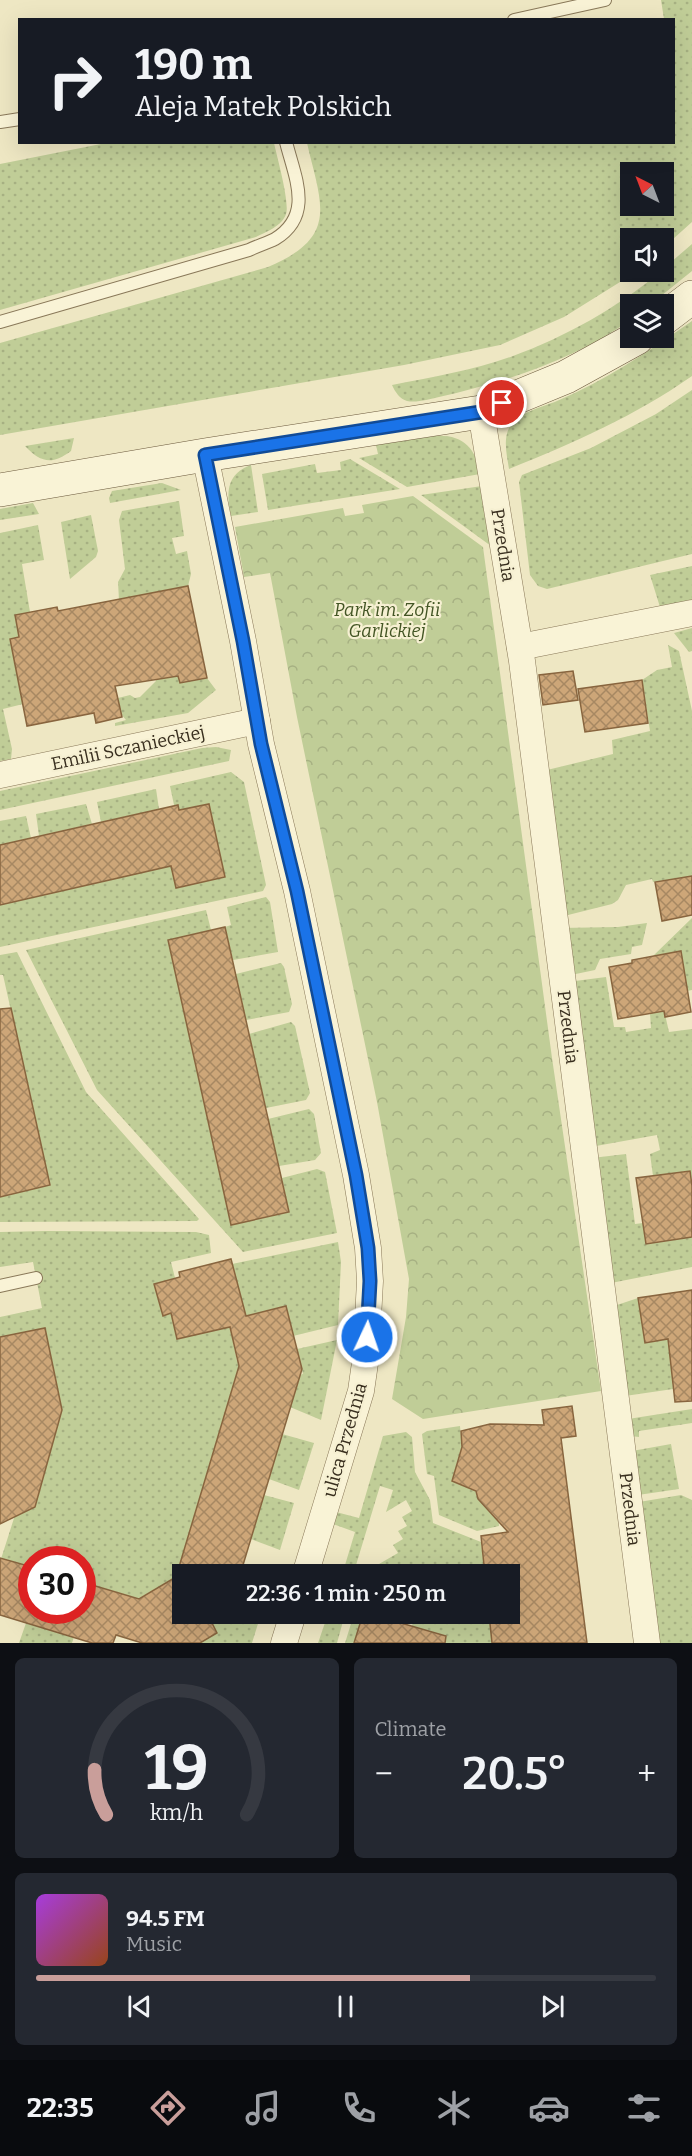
<!DOCTYPE html>
<meta charset="utf-8">
<style>
:root{--surface:#171b24;--page:#242831;--text:#f1f3f6;--muted:#9ea1a6;--line:#363941;--accent:#c99e9a}
body{margin:0;font-family:Bitter,serif;background:var(--page);color:var(--text);height:100vh;display:flex;flex-direction:column;font-size:22px;white-space:nowrap}
*{box-sizing:border-box;margin:0}
p{font-size:20px;color:var(--muted)}
.icon{flex:none;width:33px;height:33px;fill:none;stroke:currentColor;stroke-width:2;stroke-linecap:round;stroke-linejoin:round}
.map{position:relative;height:1643px;overflow:hidden}
.sheet{display:flex;flex-direction:column;gap:15px;padding:15px;background:#0d0f14;flex:1}
.sheet>*{flex:none}
.banner{position:absolute;left:18px;top:18px;width:657px;height:126px;border-radius:0px;box-shadow:0 6px 24px #0002;background:#171b24;color:var(--text);overflow:hidden}
.needle{width:39px;rotate:318deg}
.controls{position:absolute;left:620px;top:162px;display:grid;gap:12px}
.controls a{display:grid;place-items:center;width:54px;height:54px;border-radius:0px;background:var(--surface);box-shadow:0 6px 24px #0002;font-size:30px}
.speed{position:absolute;left:18px;top:1546px;display:flex;gap:12px;font-size:30px;font-weight:700;text-align:center}
.speed>*{display:grid;place-content:center;width:78px;height:78px;border-radius:50%;background:var(--surface);box-shadow:0 6px 24px #0002;line-height:1}
.speed .limit{border:9px solid #d22;background:#fff;color:#111}
.pin{position:absolute;display:grid;place-items:center;width:51px;height:51px;color:#fff;margin:-26px;border:3px solid #fff;border-radius:50%;box-shadow:0 2px 6px #0007}
.me{position:absolute;width:66px;margin:-33px;rotate:3deg;stroke-linejoin:round;filter:drop-shadow(0 0 4px #0008)}
.turn{display:flex;align-items:center;gap:21px;height:126px;padding:0 18px;font-size:27px}
.turn .icon{width:78px;height:78px;stroke-width:2.5}
.turn b{display:block;font-size:42px;line-height:51px}
.big{font-size:45px;font-weight:600;line-height:1.1}
.sheet .widget{flex:1;display:flex;flex-direction:column;justify-content:center;gap:9px;min-width:0;padding:0 21px;border-radius:9px;background:var(--page)}
.sheet .dial{align-items:center;gap:0}
.dial svg{height:156px;overflow:visible;fill:none;stroke:var(--line);stroke-width:7;stroke-linecap:round;text-anchor:middle}
.dial text{fill:var(--text);stroke:none}
.song{display:flex;align-items:center;gap:18px}
.cover{width:72px;height:72px;border-radius:9px;background:linear-gradient(135deg,hsl(280 70% 55%),hsl(20 70% 35%))}
.played{height:6px;border-radius:3px;background:linear-gradient(90deg,var(--accent) 70%,var(--line) 70%)}
.keys{display:flex;justify-content:space-around;direction:ltr}
.heat{display:flex;justify-content:space-between;align-items:center;font-size:33px;direction:ltr}
.sheet .tiles{flex:1;display:grid;gap:15px;grid-template-columns:1fr 1fr}
.widget:last-child{grid-column:span 2}
.trip{position:absolute;left:172px;top:1564px;width:348px;height:60px;border-radius:0px;background:var(--surface);box-shadow:0 6px 24px #0002;font-weight:600;line-height:60px;text-align:center}
.dock{display:flex;height:96px;justify-content:space-around;align-items:center;background:#090b0e;color:var(--muted)}
.dock .icon{width:42px;height:42px}
.dock .selected{color:var(--accent)}
.dock b{font-size:27px;color:var(--text)}
.map>svg:first-child{display:block}
</style>
<div class="map">
<svg width="692" height="1643" viewBox="0 0 692 1643">
<defs>
<pattern id="grass-dots" width="8" height="8" patternUnits="userSpaceOnUse" patternTransform="scale(1.5)"><rect width="8" height="8" fill="#c0cd97"/><path d="M2 2h.1M6 6h.1" fill="none" stroke="#a6b082" stroke-width="1.8" stroke-linecap="round"/></pattern>
<pattern id="park-crowns" width="20" height="18" patternUnits="userSpaceOnUse" patternTransform="scale(1.5)"><rect width="20" height="18" fill="#c0cd97"/><path d="M2 6a3 3 0 1 1 6 0M12 15a3 3 0 1 1 6 0" fill="none" stroke="#a6b082"/></pattern>
<pattern id="building-cross-hatch" width="8" height="8" patternUnits="userSpaceOnUse" patternTransform="scale(1.5)"><rect width="8" height="8" fill="#cda678"/><path d="M0 0l8 8M0 8l8-8" fill="none" stroke="#a78862"/></pattern>
</defs>
<rect width="100%" height="100%" fill="#eee7c3"/>
<g fill="url(#grass-dots)" fill-rule="evenodd">
<path d="M661,0H692V222L663,248V238H630V272H635L628,277L564,317L500,345L404,365L0,435V343L268,267C340,237 321,204 307,143L674,142V20L664,19ZM630,172H663V206H630Z"/>
<path d="M111,142L274,143C277,157 290,203 286,214C282,226 266,232 256,237L0,310V164Z"/>
<path d="M692,244V271L651,304H630V320C576,359 503,383 439,397C429,399 417,403 407,401C400,399 395,392 392,385C433,377 474,370 513,356C565,337 617,308 660,272H663V269Z"/>
<path d="M692,321V376C635,416 573,443 509,469C507,456 503,440 509,428C516,413 542,407 557,401C605,381 649,351 692,321Z"/>
<path d="M692,390V554L547,589L538,586L530,575L519,482L522,475L591,448L656,414Z"/>
<path d="M434,436C462,434 476,447 480,474L407,487L359,458L378,454L376,445Z"/>
<path d="M74,438L71,451C52,465 41,463 25,446Z"/>
<path d="M350,459L400,489L268,510L262,474L315,464L317,473L341,470L340,462Z"/>
<path d="M251,465L258,512L231,516C226,493 226,474 251,465Z"/>
<path d="M162,483L181,490L110,503L109,498L112,491Z"/>
<path d="M482,486L491,546L421,495Z"/>
<path d="M179,501L184,536L172,538L176,554L187,551L191,574L188,586L162,592L180,683L207,678L216,690L188,713L115,726V723L126,720L121,714L118,698L130,695L135,698L140,697L156,681L119,600L118,582L125,569L119,520L122,511Z"/>
<path d="M33,503L39,514L0,520V509Z"/>
<path d="M91,515L98,551L96,557L70,579L61,522Z"/>
<path d="M38,525L44,560L22,564L30,612L15,615L19,637L10,639L23,704L3,709L12,749L11,759L0,761V533Z"/>
<path d="M692,566V600L660,607L650,575Z"/>
<path d="M692,628V651L689,652L674,633Z"/>
<path d="M668,645L679,651L692,711V876L653,882L652,879L626,885L618,900L612,904L568,915H559L547,770L613,754L612,740L650,731L642,680L657,670L672,667Z"/>
<path d="M216,747L231,750L229,761L0,810V791L202,748Z"/>
<path d="M231,772L244,782L266,885L263,891L0,947V905L171,866L176,888L225,877L209,804L179,810L178,805H174L170,786Z"/>
<path d="M156,789L159,809L101,822L97,802Z"/>
<path d="M86,804L92,824L39,836L36,814Z"/>
<path d="M26,816L31,838L0,845V821Z"/>
<path d="M266,897L270,902L278,952L233,960L225,927L231,925L227,907Z"/>
<path d="M206,910L211,930L168,940L231,1225L289,1212L282,1178L317,1169L325,1172L337,1233L243,1252L97,1090L26,950Z"/>
<path d="M692,918V990L687,991L680,951L653,956Z"/>
<path d="M647,923L642,945L632,947L631,954L600,959L595,970L566,976L560,928L618,927Z"/>
<path d="M17,952L86,1092L199,1219L197,1221L0,1222V1197L50,1185L3,975H0V955Z"/>
<path d="M281,963L284,967L292,1004L289,1012L246,1020L236,974Z"/>
<path d="M606,977L614,1027H625L626,1032L651,1028L650,1013L664,1010L669,1032L692,1029V1186L689,1171L653,1176L650,1154L660,1150L657,1135L596,1146L575,981Z"/>
<path d="M291,1022L295,1026L310,1093L306,1100L266,1108L249,1034Z"/>
<path d="M309,1109L314,1114L321,1153L315,1160L279,1166L268,1119Z"/>
<path d="M626,1154L635,1224L643,1223L646,1243L692,1237V1267L611,1283L592,1158Z"/>
<path d="M47,1231L196,1232L209,1235L211,1253L171,1262L175,1278L154,1284L163,1316L171,1313L177,1339L230,1327L237,1361L243,1359L236,1376L181,1562L186,1572L134,1601L126,1595L83,1582L82,1560H32L31,1567L1,1559L15,1515L35,1507L62,1410L45,1329L0,1337V1317L42,1308L33,1262L0,1267V1232Z"/>
<path d="M338,1242L341,1262L338,1325L293,1336L246,1316L232,1264Z"/>
<path d="M638,1298L646,1343L692,1335L671,1363L673,1389L625,1396L614,1306Z"/>
<path d="M337,1340L321,1420L290,1407L278,1380L303,1374L297,1349Z"/>
<path d="M692,1409V1423L639,1431V1437L631,1436L628,1419Z"/>
<path d="M460,1426L462,1447L452,1481L476,1488C479,1502 483,1506 498,1507L499,1526L477,1531L439,1515L434,1476L427,1474L422,1434L427,1431Z"/>
<path d="M406,1432L412,1437L415,1472L430,1500L433,1523L481,1542L485,1575H408L401,1568L379,1564L398,1553L393,1545L403,1539L398,1531L407,1526L402,1517L412,1511L406,1500L386,1512L393,1490L380,1486L353,1575H342L355,1532L333,1524L336,1512L359,1518L383,1436Z"/>
<path d="M282,1434L314,1443L299,1490L269,1479Z"/>
<path d="M671,1444L679,1489L638,1495L632,1451Z"/>
<path d="M264,1495L294,1503L280,1550L251,1539Z"/>
<path d="M681,1495L692,1500V1643H657L639,1502Z"/>
<path d="M211,1614H261L252,1643H200L217,1633L208,1615Z"/>
<path d="M328,1614H345L337,1643H318Z"/>
<path d="M354,1614H363L354,1643H345Z"/>
<path d="M415,1614H489L492,1643H433L412,1626Z"/>
<path d="M26,1623L74,1637L72,1643H19Z"/>
</g>
<path fill="url(#park-crowns)" d="M413,496L483,547L552,1058L601,1391L423,1419L392,1399L406,1317L409,1279L377,1102L297,717L270,573L244,577L235,527L343,508L345,516L364,513L362,505Z"/>
<g fill="url(#building-cross-hatch)" stroke="#88653f" stroke-width="1.5">
<path d="M188,586L207,678L180,683L178,676L115,686L122,717L96,723L94,713L27,726L10,639L19,637L15,615L57,607L58,611Z"/>
<path d="M573,671L578,700L543,705L539,675Z"/>
<path d="M642,680L648,723L585,732L578,689Z"/>
<path d="M209,804L225,877L176,888L171,866L0,905V845L178,805L179,810Z"/>
<path d="M692,876V915L662,921L655,882Z"/>
<path d="M225,927L289,1212L231,1225L168,940Z"/>
<path d="M681,951L691,1012L665,1017L664,1011L618,1019L609,967L632,963V960Z"/>
<path d="M11,1008L50,1185L0,1197V1009Z"/>
<path d="M690,1171L692,1186V1237L646,1244L636,1178Z"/>
<path d="M231,1259L246,1316L286,1306L302,1369L240,1575H183V1614H211L208,1615L217,1633L200,1643H142L116,1635L113,1643H92L0,1615V1558L32,1567V1611H82V1582L139,1599L176,1577L239,1366L230,1327L177,1339L171,1313L163,1316L154,1284L180,1277L179,1272Z"/>
<path d="M692,1290V1401L675,1402L668,1339L645,1343L638,1298Z"/>
<path d="M45,1328L62,1410L35,1507L0,1524V1337Z"/>
<path d="M572,1406L576,1436L561,1438L587,1643H492L489,1614H510V1575H485L481,1536L508,1532L478,1499L476,1491L452,1481L462,1447L461,1431L490,1424L544,1425L542,1410Z"/>
<path d="M363,1614H370L446,1636L445,1643H354Z"/>
</g>
<g fill="none" stroke-linecap="round" stroke-linejoin="round">
<defs>
<g id="lane">
<path d="M514,20L605,0"/>
<path d="M0,122L20,119"/>
<path d="M0,322L249,250C257,246 267,243 275,239C314,215 295,178 286,142"/>
<path d="M0,1286L36,1278"/>
</g>
<g id="street">
<path d="M481,412L522,661L647,1643"/>
<path d="M205,455L243,641L261,744L297,891L356,1175L368,1248L370,1281L366,1356L361,1391L305,1575"/>
<path d="M520,647L692,613"/>
<path d="M0,775L257,721"/>
<path d="M284,1643L293,1614"/>
</g>
<g id="secondary">
<path d="M663,319L692,297"/>
<path d="M0,490L205,455L481,412L566,377L637,338"/>
</g>
</defs>
<use href="#lane" stroke="#897859" stroke-width="14"/>
<use href="#street" stroke="#897859" stroke-width="27"/>
<use href="#secondary" stroke="#6b593d" stroke-width="34"/>
<use href="#lane" stroke="#f9f3d6" stroke-width="12"/>
<use href="#street" stroke="#f9f3d6" stroke-width="26"/>
<use href="#secondary" stroke="#f9f3d6" stroke-width="33"/>
</g>
<g fill="none" stroke-linecap="round" stroke-linejoin="round">
<defs>
<path id="route" d="M367,1337L370,1281L368,1248L356,1175L297,891L261,744L243,641L205,455L481,412L502,403"/>
</defs>
<use href="#route" stroke="#114b97" stroke-width="15"/>
<use href="#route" stroke="#1a73e8" stroke-width="10"/>
</g>
<g text-anchor="middle" dominant-baseline="central" stroke-width="4.5" stroke-linejoin="round" paint-order="stroke">
<g font-size="18" fill="#382e1e" stroke="#f6f0d2">
<text transform="translate(503 545) rotate(81)">Przednia</text>
<text transform="translate(128 748) rotate(-12)">Emilii Sczanieckiej</text>
<text transform="translate(568 1027) rotate(83)">Przednia</text>
<text transform="translate(345 1440) rotate(-74)">ulica Przednia</text>
<text transform="translate(630 1509) rotate(83)">Przednia</text>
</g>
<g font-size="18" font-style="italic" fill="#435524" stroke="#f6f0d2">
<text x="387" y="610">Park im. Zofii<tspan x="387" dy="21">Garlickiej</tspan></text>
</g>
</g>
</svg>
<div class="controls">
<a><svg class="needle" viewBox="-14 -14 28 28"><path d="M0-13l5 13h-10z" fill="#e53935"/><path d="M0 13l5-13h-10z" fill="#9ea1a6"/></svg></a>
<a><svg class="icon" aria-label="sound" viewBox="0 0 24 24"><path d="M4 9h4l5-4v14l-5-4H4zM17 9q2 3 0 6"/></svg></a>
<a><svg class="icon" aria-label="layers" viewBox="0 0 24 24"><path d="M12 4l9 5-9 5-9-5zM3 14l9 5 9-5"/></svg></a>
</div>
<div class="speed"><div class="limit">30</div></div>
<div class="pin" style="left:502px;top:403px;background:#d93025"><svg class="icon" aria-label="arrive" viewBox="0 0 24 24"><path d="M6 21V4h12l-3 4 3 4H6"/></svg></div>
<svg class="me" style="left:367px;top:1337px" viewBox="-20 -20 40 40"><circle r="17" fill="#1a73e8" stroke="#fff" stroke-width="3"/><path d="M0-11L8 9 0 5-8 9z" fill="#fff"/></svg>
<div class="trip">22:36 · 1 min · 250 m</div>
<div class="banner">
<div class="turn"><svg class="icon" aria-label="right" viewBox="0 0 24 24"><path d="M7 20v-9h11M14 6l5 5-5 5"/></svg><div><b>190 m</b>Aleja Matek Polskich</div></div>
</div>
</div>
<section class="sheet">
<div class="tiles">
<div class="widget dial"><svg viewBox="0 0 100 80">
<path d="M14 69A42 42 0 1 1 86 69"/>
<path d="M14 69A42 42 0 0 1 8 46" stroke="#c99e9a"/>
<text x="50" y="56" font-size="32" font-weight="700">19</text>
<text x="50" y="72" font-size="11">km/h</text>
</svg></div>
<div class="widget"><p>Climate</p>
<div class="heat"><a>−</a><b class="big">20.5°</b><a>+</a></div>
</div>
<div class="widget">
<div class="song"><i class="cover"></i><div><b>94.5 FM</b><p>Music</p></div></div>
<div class="played"></div>
<div class="keys"><svg class="icon" aria-label="previous" viewBox="0 0 24 24"><path d="M18 5L8 12l10 7zM5 5v14"/></svg><svg class="icon" aria-label="pause" viewBox="0 0 24 24"><path d="M8 5v14M16 5v14"/></svg><svg class="icon" aria-label="next" viewBox="0 0 24 24"><path d="M6 5l10 7-10 7zM19 5v14"/></svg></div>
</div>
</div>
</section>
<nav class="dock">
<b>22:35</b>
<svg class="icon selected" aria-label="directions" viewBox="0 0 24 24"><path d="M12 3l9 9-9 9-9-9zM9 14v-3h6M13 9l2 2-2 2"/></svg>
<svg class="icon" aria-label="music" viewBox="0 0 24 24"><path d="M9 18V5l10-2v13"/><circle cx="6" cy="18" r="3"/><circle cx="16" cy="16" r="3"/></svg>
<svg class="icon" aria-label="phone" viewBox="0 0 24 24"><path d="M5 4h4l2 5-3 2q2 4 5 5l2-3 5 2v4C11 20 4 13 5 4z"/></svg>
<svg class="icon" aria-label="climate" viewBox="0 0 24 24"><path d="M12 3v18M4 7l16 10M4 17L20 7"/></svg>
<svg class="icon" aria-label="car" viewBox="0 0 24 24"><path d="M5 17H2v-5l4-1 3-4h7l3 4 3 1v5h-3M9 17h6M6 11h13"/><circle cx="7" cy="17" r="2"/><circle cx="17" cy="17" r="2"/></svg>
<svg class="icon" aria-label="filters" viewBox="0 0 24 24"><path d="M4 7h16M4 17h16"/><circle cx="9" cy="7" r="2"/><circle cx="15" cy="17" r="2"/></svg>
</nav>
